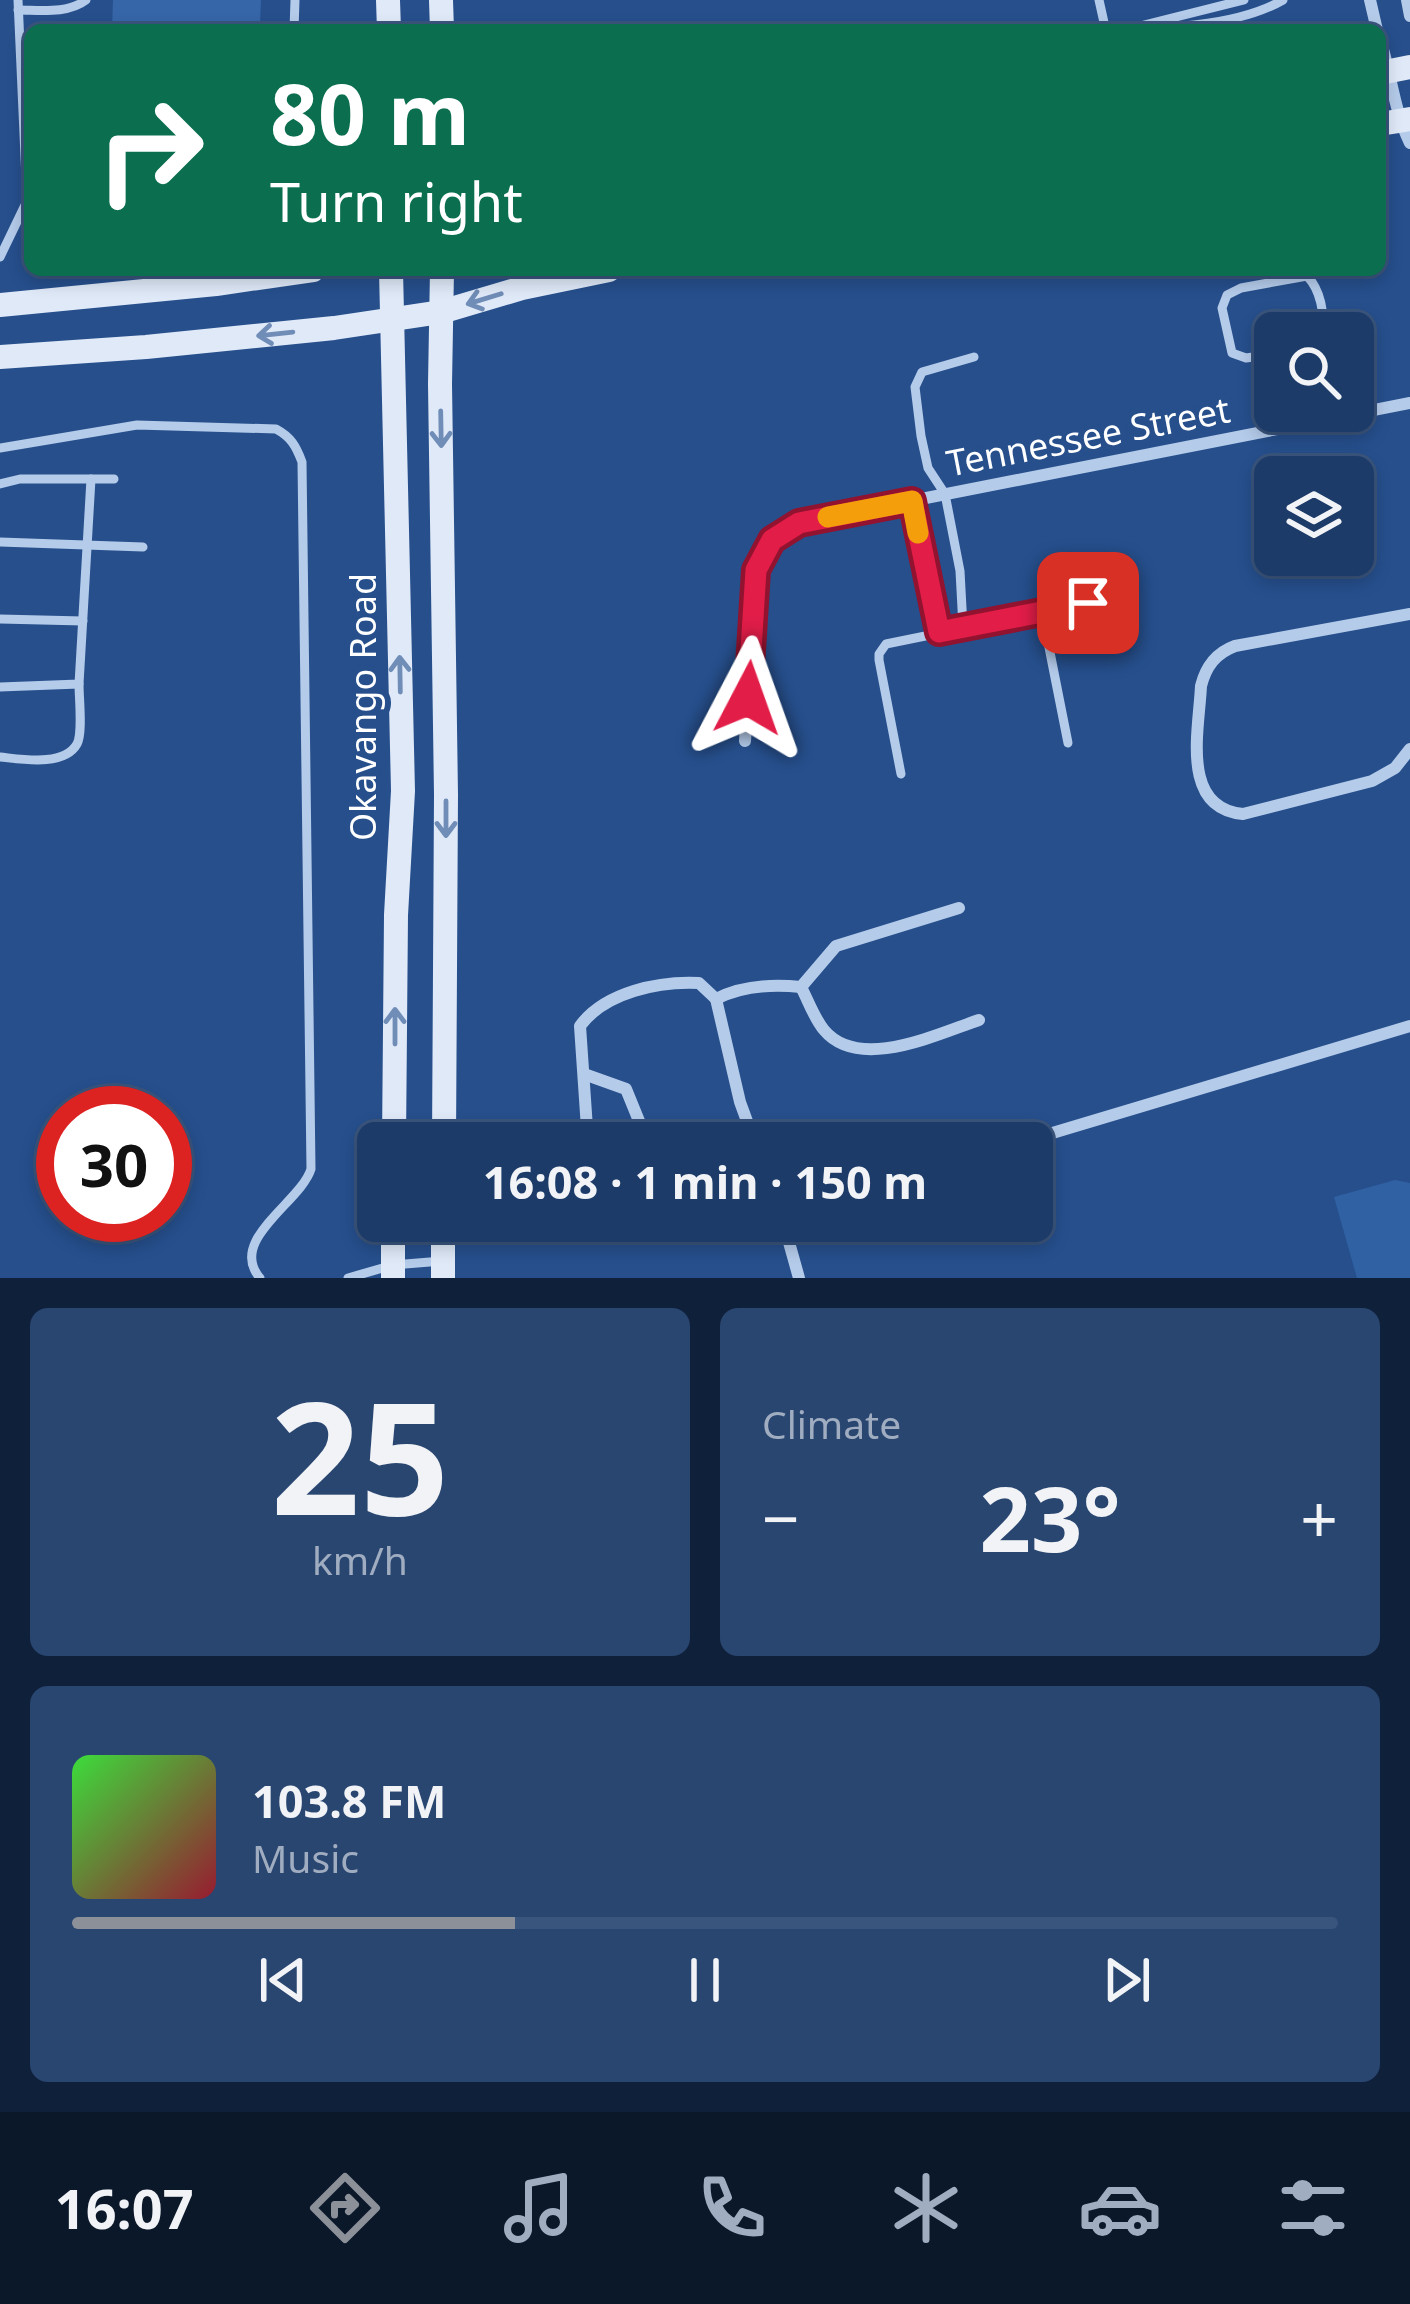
<!DOCTYPE html>
<meta charset="utf-8">
<style>
:root{--surface:#1c3b69;--page:#294671;--text:#f1f3f6;--muted:#a0adc0;--line:#3a557d;--accent:#8c9099}
body{margin:0;font-family:"Noto Sans",sans-serif;background:var(--page);color:var(--text);height:100vh;display:flex;flex-direction:column;font-size:45px;white-space:nowrap}
*{box-sizing:border-box;margin:0}
p{font-size:39px;color:var(--muted)}
.icon{flex:none;width:66px;height:66px;fill:none;stroke:currentColor;stroke-width:2;stroke-linecap:round;stroke-linejoin:round}
.map{position:relative;height:1278px;overflow:hidden}
.side{display:flex;flex-direction:column;gap:30px;padding:30px;background:#0f203a;flex:1}
.side>*{flex:none}
.top-card{position:absolute;left:24px;top:24px;width:1362px;height:252px;border-radius:18px;box-shadow:0 6px 18px #0003,0 0 0 3px var(--line);background:#0b6e4f;color:#fff;overflow:hidden}
.tools{position:absolute;left:1254px;top:312px;display:grid;gap:24px}
.tools a{display:grid;place-items:center;width:120px;height:120px;border-radius:18px;background:var(--surface);box-shadow:0 6px 18px #0003,0 0 0 3px var(--line);font-size:60px}
.speed{position:absolute;left:36px;top:1086px;display:flex;gap:24px;font-size:60px;font-weight:700;text-align:center}
.speed>*{display:grid;place-content:center;width:156px;height:156px;border-radius:50%;background:var(--surface);box-shadow:0 6px 18px #0003,0 0 0 3px var(--line);line-height:1}
.speed .limit{border:18px solid #d22;background:#fff;color:#111}
.pin{position:absolute;display:grid;place-items:center;width:102px;height:102px;color:#fff;margin:-51px;border-radius:24px;box-shadow:0 6px 18px #0006}
.me{position:absolute;width:132px;margin:-66px;rotate:4deg;stroke-linejoin:round;filter:drop-shadow(0 0 9px #0008)}
.turn{display:flex;align-items:center;gap:42px;height:252px;padding:0 48px;font-size:54px}
.turn .icon{width:156px;height:156px;stroke-width:2.5}
.turn b{display:block;font-size:84px;line-height:102px}
.big{font-size:90px;font-weight:700;line-height:1.1}
.side .widget{flex:1;display:flex;flex-direction:column;justify-content:center;gap:18px;min-width:0;padding:0 42px;border-radius:18px;background:var(--page)}
.side .dial{align-items:center;gap:0}
.dial b{font-size:156px;line-height:1}
.song{display:flex;align-items:center;gap:36px}
.cover{width:144px;height:144px;border-radius:18px;background:linear-gradient(135deg,hsl(120 70% 55%),hsl(350 70% 35%))}
.played{height:12px;border-radius:6px;background:linear-gradient(90deg,var(--accent) 35%,var(--line) 35%)}
.keys{display:flex;justify-content:space-around;direction:ltr}
.heat{display:flex;justify-content:space-between;align-items:center;font-size:66px;direction:ltr}
.side .tiles{flex:1;display:grid;gap:30px;grid-template-columns:1fr 1fr}
.widget:last-child{grid-column:span 2}
.trip{position:absolute;left:357px;top:1122px;width:696px;height:120px;border-radius:18px;background:var(--surface);box-shadow:0 6px 18px #0003,0 0 0 3px var(--line);font-weight:700;line-height:120px;text-align:center}
.dock{display:flex;height:192px;justify-content:space-around;align-items:center;background:#0b182a;color:var(--muted)}
.dock .icon{width:84px;height:84px}
.dock .selected{color:var(--accent)}
.dock b{font-size:54px;color:var(--text)}
.map>svg:first-child{display:block}
</style>
<div class="map">
<svg width="1410" height="1278" viewBox="0 0 1410 1278">
<rect width="100%" height="100%" fill="#264f8c"/>
<path fill="#3061a3" d="M1395,1180L1410,1183V1278H1357L1334,1197Z"/>
<path fill="#3666a8" d="M113,0H261L260,24H267V30H112Z"/>
<g fill="none" stroke-linecap="round" stroke-linejoin="round">
<g stroke="#b4cbea" stroke-width="9">
<path d="M1099,0L1105,27C1158,30 1236,27 1283,0"/>
<path d="M18,10C40,10 68,14 86,0"/>
<path d="M1144,25L1244,0"/>
<path d="M294,30L295,0"/>
<path d="M0,257L27,201L18,0"/>
<path d="M1275,354L1246,358L1232,353L1222,308L1227,295L1241,288L1307,276C1320,289 1326,315 1321,333"/>
<path d="M0,448L137,425L276,429C291,437 296,446 302,462L311,1169C301,1202 227,1240 260,1278"/>
<path d="M0,484L20,479H114"/>
<path d="M912,501L939,632"/>
<path d="M0,542L143,547"/>
<path d="M1042,612L1068,743"/>
<path d="M0,619L83,621"/>
<path d="M963,627L960,571L945,494L928,468L921,436L915,387L922,372L974,357"/>
<path d="M0,687L79,684L91,479"/>
<path d="M0,757C21,759 64,767 77,744C83,733 79,699 79,684"/>
<path d="M901,774L879,660V654L886,644L1088,603"/>
<path d="M348,1278L393,1265L442,1261"/>
</g>
<g stroke="#b4cbea" stroke-width="12">
<path d="M1370,0L1377,30"/>
<path d="M1407,0L1410,16"/>
<path d="M1380,39C1391,73 1394,111 1410,143"/>
<path d="M1410,614L1235,646C1216,653 1206,666 1201,686C1199,730 1180,808 1243,814L1372,781L1395,768L1410,749"/>
<path d="M745,741L756,570C764,547 778,533 799,523L1410,403"/>
<path d="M801,987C808,1000 814,1018 824,1030C859,1072 937,1034 979,1020"/>
<path d="M584,1074L626,1089L648,1143"/>
<path d="M588,1143L580,1026C605,992 659,981 699,983L716,999"/>
<path d="M755,1143L740,1102L716,999C743,985 772,984 801,987L836,946L959,908"/>
<path d="M1019,1143L1410,1026"/>
<path d="M783,1221L799,1278"/>
</g>
<g stroke="#dfe9f8" stroke-width="24">
<path d="M388,0L389,30"/>
<path d="M441,0L442,30"/>
<path d="M1380,73L1410,67"/>
<path d="M1380,124L1410,119"/>
<path d="M391,270L403,791L396,915L394,1143"/>
<path d="M442,270L440,384L446,795L444,1143"/>
<path d="M0,305L216,284L313,270"/>
<path d="M0,357L146,347L334,328L441,312L522,288L609,270"/>
<path d="M393,1278V1221"/>
<path d="M443,1278V1221"/>
</g>
</g>
<defs><path id="oneway-shaft" d="M-6 0H5M1.5-3L5.5 0L1.5 3" fill="none" stroke-width="1.6" stroke-linecap="round" stroke-linejoin="round" transform="scale(3)"/></defs>
<g stroke="#708db7">
<use href="#oneway-shaft" transform="translate(484 299) rotate(163)"/>
<use href="#oneway-shaft" transform="translate(275 334) rotate(174)"/>
<use href="#oneway-shaft" transform="translate(441 429) rotate(89)"/>
<use href="#oneway-shaft" transform="translate(400 674) rotate(-91)"/>
<use href="#oneway-shaft" transform="translate(446 819) rotate(90)"/>
<use href="#oneway-shaft" transform="translate(395 1026) rotate(-90)"/>
</g>
<g fill="none" stroke-linecap="round" stroke-linejoin="round">
<defs>
<path id="route" d="M748,698L756,570L772,540L799,523L912,501L939,632L1088,603"/>
</defs>
<use href="#route" stroke="#92132f" stroke-width="30"/>
<use href="#route" stroke="#e11d48" stroke-width="21"/>
<path stroke="#f59e0b" stroke-width="21" d="M828,517L912,501L918,533"/>
</g>
<g text-anchor="middle" dominant-baseline="central" stroke-width="12" stroke-linejoin="round" paint-order="stroke">
<g font-size="36" fill="#fff" stroke="#264f8c">
<text transform="translate(1088 436) rotate(-11)">Tennessee Street</text>
<text transform="translate(362 707) rotate(-90)">Okavango Road</text>
</g>
</g>
</svg>
<div class="tools">
<a><svg class="icon" aria-label="search" viewBox="0 0 24 24"><circle cx="10" cy="10" r="6"/><path d="M15 15l6 6"/></svg></a>
<a><svg class="icon" aria-label="layers" viewBox="0 0 24 24"><path d="M12 4l9 5-9 5-9-5zM3 14l9 5 9-5"/></svg></a>
</div>
<div class="speed"><div class="limit">30</div></div>
<div class="pin" style="left:1088px;top:603px;background:#d93025"><svg class="icon" aria-label="arrive" viewBox="0 0 24 24"><path d="M6 21V4h12l-3 4 3 4H6"/></svg></div>
<svg class="me" style="left:748px;top:698px" viewBox="-20 -20 40 40"><path d="M0-17L14 15 0 8-14 15z" fill="#e11d48" stroke="#fff" stroke-width="4"/></svg>
<div class="trip">16:08 · 1 min · 150 m</div>
<div class="top-card">
<div class="turn"><svg class="icon" aria-label="right" viewBox="0 0 24 24"><path d="M7 20v-9h11M14 6l5 5-5 5"/></svg><div><b>80 m</b>Turn right</div></div>
</div>
</div>
<section class="side">
<div class="tiles">
<div class="widget dial"><b>25</b><p>km/h</p></div>
<div class="widget"><p>Climate</p>
<div class="heat"><a>−</a><b class="big">23°</b><a>+</a></div>
</div>
<div class="widget">
<div class="song"><i class="cover"></i><div><b>103.8 FM</b><p>Music</p></div></div>
<div class="played"></div>
<div class="keys"><svg class="icon" aria-label="previous" viewBox="0 0 24 24"><path d="M18 5L8 12l10 7zM5 5v14"/></svg><svg class="icon" aria-label="pause" viewBox="0 0 24 24"><path d="M8 5v14M16 5v14"/></svg><svg class="icon" aria-label="next" viewBox="0 0 24 24"><path d="M6 5l10 7-10 7zM19 5v14"/></svg></div>
</div>
</div>
</section>
<nav class="dock">
<b>16:07</b>
<svg class="icon selected" aria-label="directions" viewBox="0 0 24 24"><path d="M12 3l9 9-9 9-9-9zM9 14v-3h6M13 9l2 2-2 2"/></svg>
<svg class="icon" aria-label="music" viewBox="0 0 24 24"><path d="M9 18V5l10-2v13"/><circle cx="6" cy="18" r="3"/><circle cx="16" cy="16" r="3"/></svg>
<svg class="icon" aria-label="phone" viewBox="0 0 24 24"><path d="M5 4h4l2 5-3 2q2 4 5 5l2-3 5 2v4C11 20 4 13 5 4z"/></svg>
<svg class="icon" aria-label="climate" viewBox="0 0 24 24"><path d="M12 3v18M4 7l16 10M4 17L20 7"/></svg>
<svg class="icon" aria-label="car" viewBox="0 0 24 24"><path d="M5 17H2v-5l4-1 3-4h7l3 4 3 1v5h-3M9 17h6M6 11h13"/><circle cx="7" cy="17" r="2"/><circle cx="17" cy="17" r="2"/></svg>
<svg class="icon" aria-label="filters" viewBox="0 0 24 24"><path d="M4 7h16M4 17h16"/><circle cx="9" cy="7" r="2"/><circle cx="15" cy="17" r="2"/></svg>
</nav>
